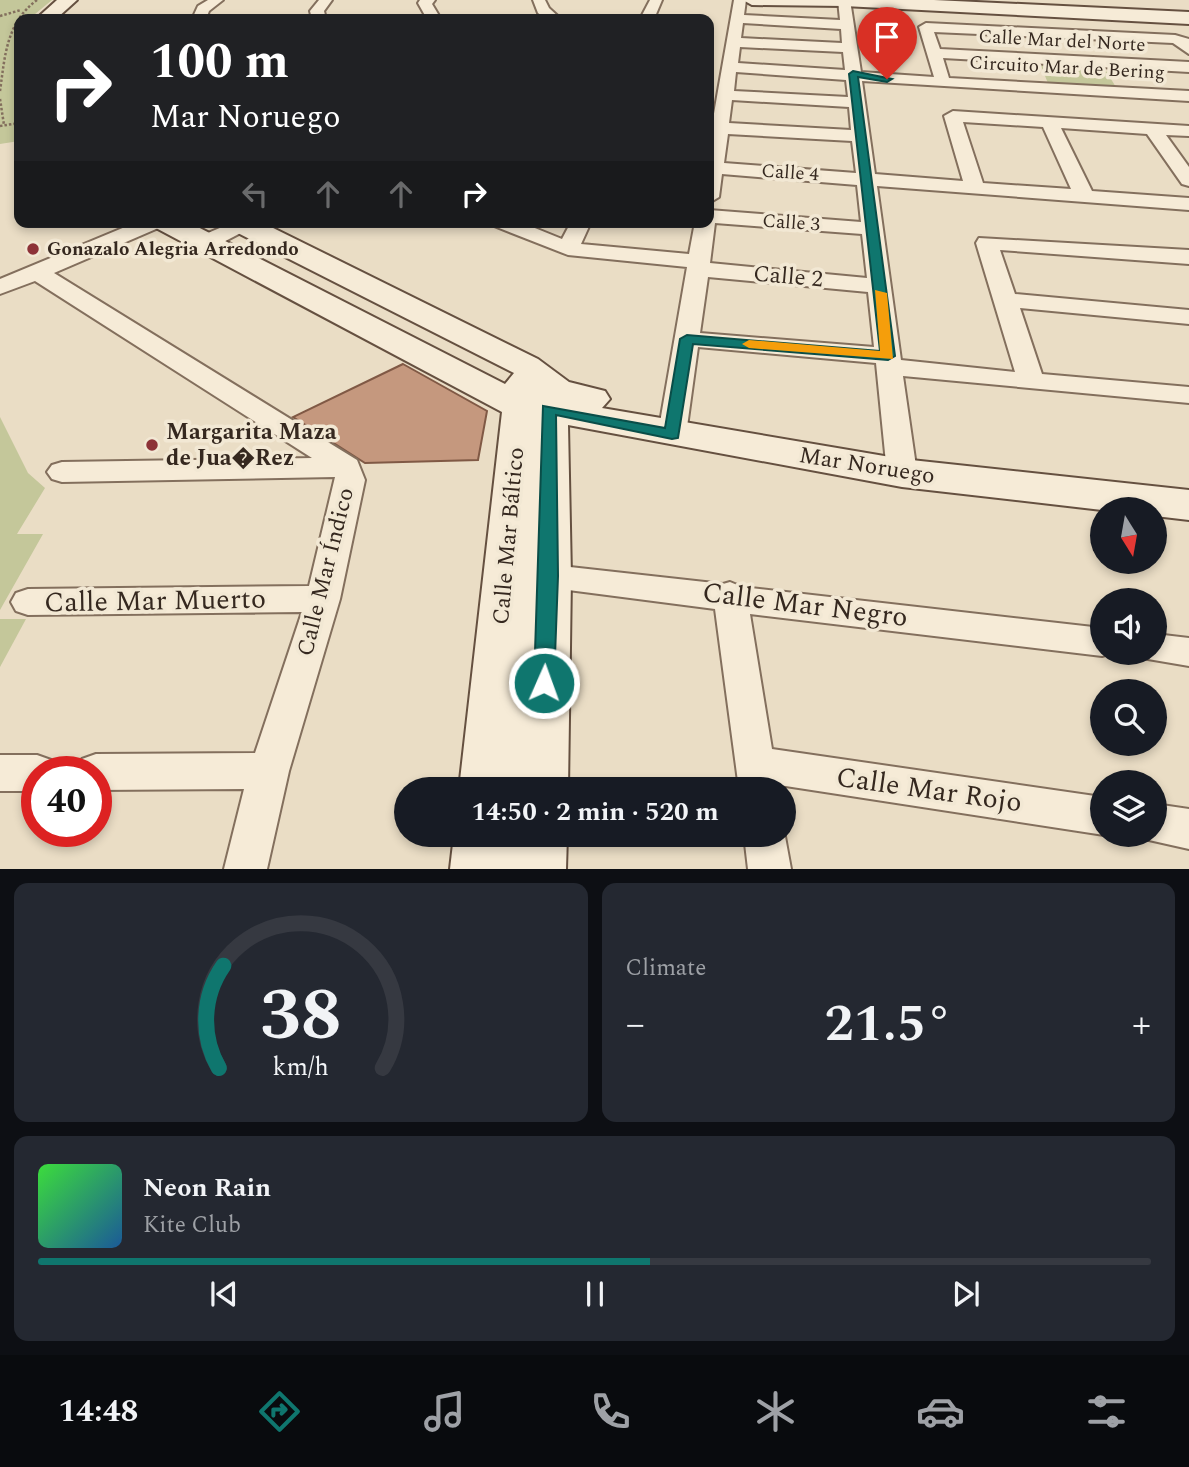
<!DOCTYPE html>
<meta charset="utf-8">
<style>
:root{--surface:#171b24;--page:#242831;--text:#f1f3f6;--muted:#9ea1a6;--line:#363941;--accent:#0f766e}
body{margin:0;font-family:Spectral,serif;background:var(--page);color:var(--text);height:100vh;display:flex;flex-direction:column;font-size:26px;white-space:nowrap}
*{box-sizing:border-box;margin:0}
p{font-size:23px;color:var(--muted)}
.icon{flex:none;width:38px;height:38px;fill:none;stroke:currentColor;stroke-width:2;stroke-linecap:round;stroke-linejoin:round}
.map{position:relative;height:869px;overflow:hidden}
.details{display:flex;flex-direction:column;gap:14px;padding:14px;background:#0d0f14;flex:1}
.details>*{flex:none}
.hud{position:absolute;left:14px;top:14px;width:700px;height:214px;border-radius:14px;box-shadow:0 4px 10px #0003;background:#202124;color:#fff;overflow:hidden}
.needle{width:46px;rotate:169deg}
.tools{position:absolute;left:1090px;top:497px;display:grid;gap:14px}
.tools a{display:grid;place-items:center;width:77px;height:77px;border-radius:50%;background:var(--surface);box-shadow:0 4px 10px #0003;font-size:35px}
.speed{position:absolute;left:21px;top:756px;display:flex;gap:14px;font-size:35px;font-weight:700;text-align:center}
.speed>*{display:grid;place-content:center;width:91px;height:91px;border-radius:50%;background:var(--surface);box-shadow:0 4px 10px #0003;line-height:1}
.speed .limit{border:10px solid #d22;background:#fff;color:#111}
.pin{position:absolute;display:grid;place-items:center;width:60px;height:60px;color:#fff;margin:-72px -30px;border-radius:50% 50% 50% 0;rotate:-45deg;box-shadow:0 0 7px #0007}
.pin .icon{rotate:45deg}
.me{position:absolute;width:77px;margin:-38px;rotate:2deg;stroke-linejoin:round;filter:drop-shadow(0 0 5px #0008)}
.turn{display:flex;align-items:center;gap:24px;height:147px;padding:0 21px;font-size:32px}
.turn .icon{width:91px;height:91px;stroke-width:2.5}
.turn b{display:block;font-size:49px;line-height:60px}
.lanes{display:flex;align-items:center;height:66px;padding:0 21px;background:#0003;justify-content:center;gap:35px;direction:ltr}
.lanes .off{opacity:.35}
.big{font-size:52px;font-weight:700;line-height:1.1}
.details .card{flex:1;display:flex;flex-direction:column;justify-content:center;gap:10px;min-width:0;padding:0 24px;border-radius:14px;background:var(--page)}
.details .dial{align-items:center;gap:0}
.dial svg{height:182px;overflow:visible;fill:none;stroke:var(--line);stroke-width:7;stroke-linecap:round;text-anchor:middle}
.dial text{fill:var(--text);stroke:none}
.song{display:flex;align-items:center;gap:21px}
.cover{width:84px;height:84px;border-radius:10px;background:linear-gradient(135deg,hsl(120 70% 55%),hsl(210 70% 35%))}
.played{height:7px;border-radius:4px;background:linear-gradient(90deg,var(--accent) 55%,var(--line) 55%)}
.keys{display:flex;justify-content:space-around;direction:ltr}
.heat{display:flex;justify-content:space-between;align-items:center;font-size:38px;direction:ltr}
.details .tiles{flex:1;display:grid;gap:14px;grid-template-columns:1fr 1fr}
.card:last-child{grid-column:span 2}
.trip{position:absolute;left:394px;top:777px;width:402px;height:70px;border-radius:35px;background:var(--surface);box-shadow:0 4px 10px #0003;font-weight:700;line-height:70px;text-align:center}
.tabs{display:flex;height:112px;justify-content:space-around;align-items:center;background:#090b0e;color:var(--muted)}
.tabs .icon{width:49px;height:49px}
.tabs .current{color:var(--accent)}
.tabs b{font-size:32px;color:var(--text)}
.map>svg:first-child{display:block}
</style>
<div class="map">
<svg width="1189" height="869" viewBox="0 0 1189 869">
<rect width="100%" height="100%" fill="#eaddc5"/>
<g fill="#c4c79a">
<path d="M0,0H52L29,19H19V141L0,144Z"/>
<path d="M1038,59L1101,63L1119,92L1050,88Z"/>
<path d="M0,417L28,473L45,488L17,534H43L0,610Z"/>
<path d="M0,619H26L0,667Z"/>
</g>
<path fill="#c5987e" stroke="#805945" stroke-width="2" d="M403,364L487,411L478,460L365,463L293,417Z"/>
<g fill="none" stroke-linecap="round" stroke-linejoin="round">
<defs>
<g id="street">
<path d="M208,0H223L209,11L206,19H192L198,6Z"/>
<path d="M319,0H332L324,11L326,19H312L310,11Z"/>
<path d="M420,0H435L432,4L441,19H427L418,3Z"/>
<path d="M533,0H545L549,8L561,19H546L538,13Z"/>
<path d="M650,0H662L654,19H640Z"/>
<path d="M734,0H746L744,15L840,20L838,0H850L861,72L934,77L919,27L926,23L1175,35L1189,39V54L1173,43L934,32L940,49L1189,62V72L943,58L949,78L1189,91V101L862,81L875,174L963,181L944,116L953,111L1189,126V136L1166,135L1189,167V186L1182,184L1147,134L1061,128L1092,191L1189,198V210L877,186L901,360L1015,372L976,243L979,238L1189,250V264L1000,250L1015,294L1189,310V324L1020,308L1042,374L1189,387V403L903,376L917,473L912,480L902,483L892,480L887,473L876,363L698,347L686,434L682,440L672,443L662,440L658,434L687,267L568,255L494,226L491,222H520L562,239L571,222H591L581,244L689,254L695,222H709V210L861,222L857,185L722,174L719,197L709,203V142ZM743,23L841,29L842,43L741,38ZM740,47L843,52L845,70L738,63ZM736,72L846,80L848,97L734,91ZM732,100L849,107L851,130L729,123ZM963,122L1043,127L1071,189L983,183ZM728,134L852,141L856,173L724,163ZM715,223L862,234L867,278L710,263ZM708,277L868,292L874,347L700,333Z"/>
<path d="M137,222H166L163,226L54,273L357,460L365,480L340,599L289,771L267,869H224L244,789L96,790V772H76L82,759L96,754L255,753L302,612L28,615L16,611L11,602L16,593L28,589L309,586L335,477L62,482L52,479L47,472L52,465L62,462L312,458L35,281L0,294V279Z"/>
<path d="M234,222H262L212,248L204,249L193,243L196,238Z"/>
<path d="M534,563L723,584L730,582L742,587L1102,628V653H1112L1102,656L750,614L772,749L1102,797L1104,835L779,785V789H739L715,609L522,584L518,575L522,566Z"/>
<path d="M1155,634L1189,638V666L1142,658L1140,653H1155Z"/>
<path d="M0,755H37L51,760L56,772H37V791H0Z"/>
<path d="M1155,804L1189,809V849L1140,838L1139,835H1155Z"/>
<path d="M784,831L791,869H748L744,835H784Z"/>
</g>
<g id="secondary">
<path d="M57,0H77L56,19H36Z"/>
<path d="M743,0H934L1189,12V24L844,6L752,5Z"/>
<path d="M152,222H188L505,384L514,373L228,228L224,222H261L538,359L569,382L605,391L610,399L602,408L902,459L1189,490V520L1155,516V509L1102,510L902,487L568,425L571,577L568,789H459L502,412L156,228Z"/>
<path d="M454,835H567L566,869H450Z"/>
</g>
</defs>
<use href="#street" stroke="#836f5d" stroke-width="4"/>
<use href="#secondary" stroke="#655040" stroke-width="4"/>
<g stroke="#836f5d" stroke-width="2.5" stroke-dasharray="2.5 2" stroke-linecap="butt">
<path d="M0,16L21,10"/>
<path d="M0,91C5,56 6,23 37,0"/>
<path d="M0,99L4,125"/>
<path d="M0,126L19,123"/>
</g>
<use href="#street" fill="#f6ebd7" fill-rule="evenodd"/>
<use href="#secondary" fill="#f6ebd7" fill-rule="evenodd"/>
</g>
<path fill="#0f766e" stroke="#0a4d48" stroke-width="2" d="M853,71L892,79L887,82L858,77L895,356L888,360L693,344L678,438L672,439L556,415L558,576L554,683L551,689L544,692L537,689L534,683L543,406L665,428L680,339L687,335L880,351L849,74Z"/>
<path fill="#f59e0b" d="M875,290L887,293L893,359L749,348L742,344L749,340L880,351Z"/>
<g fill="#8d3237" stroke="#f2e8d4" stroke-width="2.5">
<circle cx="33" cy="249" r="7"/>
<circle cx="152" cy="445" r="7"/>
</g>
<g text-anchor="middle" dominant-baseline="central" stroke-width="7" stroke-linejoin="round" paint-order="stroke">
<g font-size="19" fill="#35281f" stroke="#f2e8d4">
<text transform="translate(1062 41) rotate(3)">Calle Mar del Norte</text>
<text transform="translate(1067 68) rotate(3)">Circuito Mar de Bering</text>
<text transform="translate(790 173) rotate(4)">Calle 4</text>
<text transform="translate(791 223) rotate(4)">Calle 3</text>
</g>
<g font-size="19" font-weight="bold" fill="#35281f" stroke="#f2e8d4" text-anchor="start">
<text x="47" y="249">Gonazalo Alegria Arredondo</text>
</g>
<g font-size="23" fill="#35281f" stroke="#f2e8d4">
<text transform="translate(788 277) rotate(5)">Calle 2</text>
<text transform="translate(867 466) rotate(9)">Mar Noruego</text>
<text transform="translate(509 536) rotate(-85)">Calle Mar Báltico</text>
<text transform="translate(326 572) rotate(-76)">Calle Mar Índico</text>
</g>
<g font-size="23" font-weight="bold" fill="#35281f" stroke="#f2e8d4" text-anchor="start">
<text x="166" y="432">Margarita Maza<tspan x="166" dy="26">de Jua�Rez</tspan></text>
</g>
<g font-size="28" fill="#35281f" stroke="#f2e8d4">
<text transform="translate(155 601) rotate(-1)">Calle Mar Muerto</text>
<text transform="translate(805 605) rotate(7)">Calle Mar Negro</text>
<text transform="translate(929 790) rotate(8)">Calle Mar Rojo</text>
</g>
</g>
</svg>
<div class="tools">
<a><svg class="needle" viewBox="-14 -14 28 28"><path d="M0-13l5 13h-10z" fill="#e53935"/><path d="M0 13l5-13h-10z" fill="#9ea1a6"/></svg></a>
<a><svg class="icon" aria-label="sound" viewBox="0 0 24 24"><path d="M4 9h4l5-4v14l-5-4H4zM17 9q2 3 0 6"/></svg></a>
<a><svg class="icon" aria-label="search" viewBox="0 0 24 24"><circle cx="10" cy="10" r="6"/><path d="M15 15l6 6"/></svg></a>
<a><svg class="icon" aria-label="layers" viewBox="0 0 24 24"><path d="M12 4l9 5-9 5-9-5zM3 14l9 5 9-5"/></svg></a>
</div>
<div class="speed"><div class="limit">40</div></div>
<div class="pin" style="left:887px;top:79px;background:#d93025"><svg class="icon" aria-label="arrive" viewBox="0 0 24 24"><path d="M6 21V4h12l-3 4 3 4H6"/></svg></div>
<svg class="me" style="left:544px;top:683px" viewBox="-20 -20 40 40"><circle r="17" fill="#0f766e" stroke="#fff" stroke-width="3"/><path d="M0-11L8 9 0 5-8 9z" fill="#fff"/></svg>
<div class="trip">14:50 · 2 min · 520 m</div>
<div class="hud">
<div class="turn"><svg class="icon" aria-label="right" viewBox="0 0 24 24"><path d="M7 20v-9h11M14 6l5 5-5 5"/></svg><div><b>100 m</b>Mar Noruego</div></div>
<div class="lanes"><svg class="icon off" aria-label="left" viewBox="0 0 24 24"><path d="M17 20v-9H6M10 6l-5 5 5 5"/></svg><svg class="icon off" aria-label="ahead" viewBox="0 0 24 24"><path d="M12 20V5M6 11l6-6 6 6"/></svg><svg class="icon off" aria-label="ahead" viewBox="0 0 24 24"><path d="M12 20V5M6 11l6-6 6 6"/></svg><svg class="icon" aria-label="right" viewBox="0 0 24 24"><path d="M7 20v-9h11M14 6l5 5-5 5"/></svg></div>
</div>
</div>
<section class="details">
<div class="tiles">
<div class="card dial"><svg viewBox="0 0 100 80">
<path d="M14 69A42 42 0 1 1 86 69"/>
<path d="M14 69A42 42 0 0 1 16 24" stroke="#0f766e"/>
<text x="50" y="56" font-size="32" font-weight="700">38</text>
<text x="50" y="72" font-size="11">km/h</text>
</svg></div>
<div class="card"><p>Climate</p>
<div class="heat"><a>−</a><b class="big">21.5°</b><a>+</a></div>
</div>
<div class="card">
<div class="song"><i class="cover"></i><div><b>Neon Rain</b><p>Kite Club</p></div></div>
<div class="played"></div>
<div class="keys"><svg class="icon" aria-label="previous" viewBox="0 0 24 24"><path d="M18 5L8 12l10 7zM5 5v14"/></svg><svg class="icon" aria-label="pause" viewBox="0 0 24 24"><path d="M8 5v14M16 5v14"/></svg><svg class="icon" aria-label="next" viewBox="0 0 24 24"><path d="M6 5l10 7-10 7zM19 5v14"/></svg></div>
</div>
</div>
</section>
<nav class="tabs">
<b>14:48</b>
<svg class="icon current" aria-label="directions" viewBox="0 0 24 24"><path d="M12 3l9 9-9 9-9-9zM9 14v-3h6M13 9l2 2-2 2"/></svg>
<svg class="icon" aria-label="music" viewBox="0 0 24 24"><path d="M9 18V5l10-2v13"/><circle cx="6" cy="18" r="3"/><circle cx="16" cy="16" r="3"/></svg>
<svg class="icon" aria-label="phone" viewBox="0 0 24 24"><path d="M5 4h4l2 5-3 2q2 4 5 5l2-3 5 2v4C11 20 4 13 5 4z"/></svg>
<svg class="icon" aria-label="climate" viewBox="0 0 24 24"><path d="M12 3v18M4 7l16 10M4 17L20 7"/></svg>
<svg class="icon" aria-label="car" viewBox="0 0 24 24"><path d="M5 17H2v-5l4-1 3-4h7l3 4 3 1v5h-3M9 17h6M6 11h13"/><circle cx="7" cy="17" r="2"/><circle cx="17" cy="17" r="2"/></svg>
<svg class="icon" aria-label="filters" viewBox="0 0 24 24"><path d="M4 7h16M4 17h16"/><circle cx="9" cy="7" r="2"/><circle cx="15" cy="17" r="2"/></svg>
</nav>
